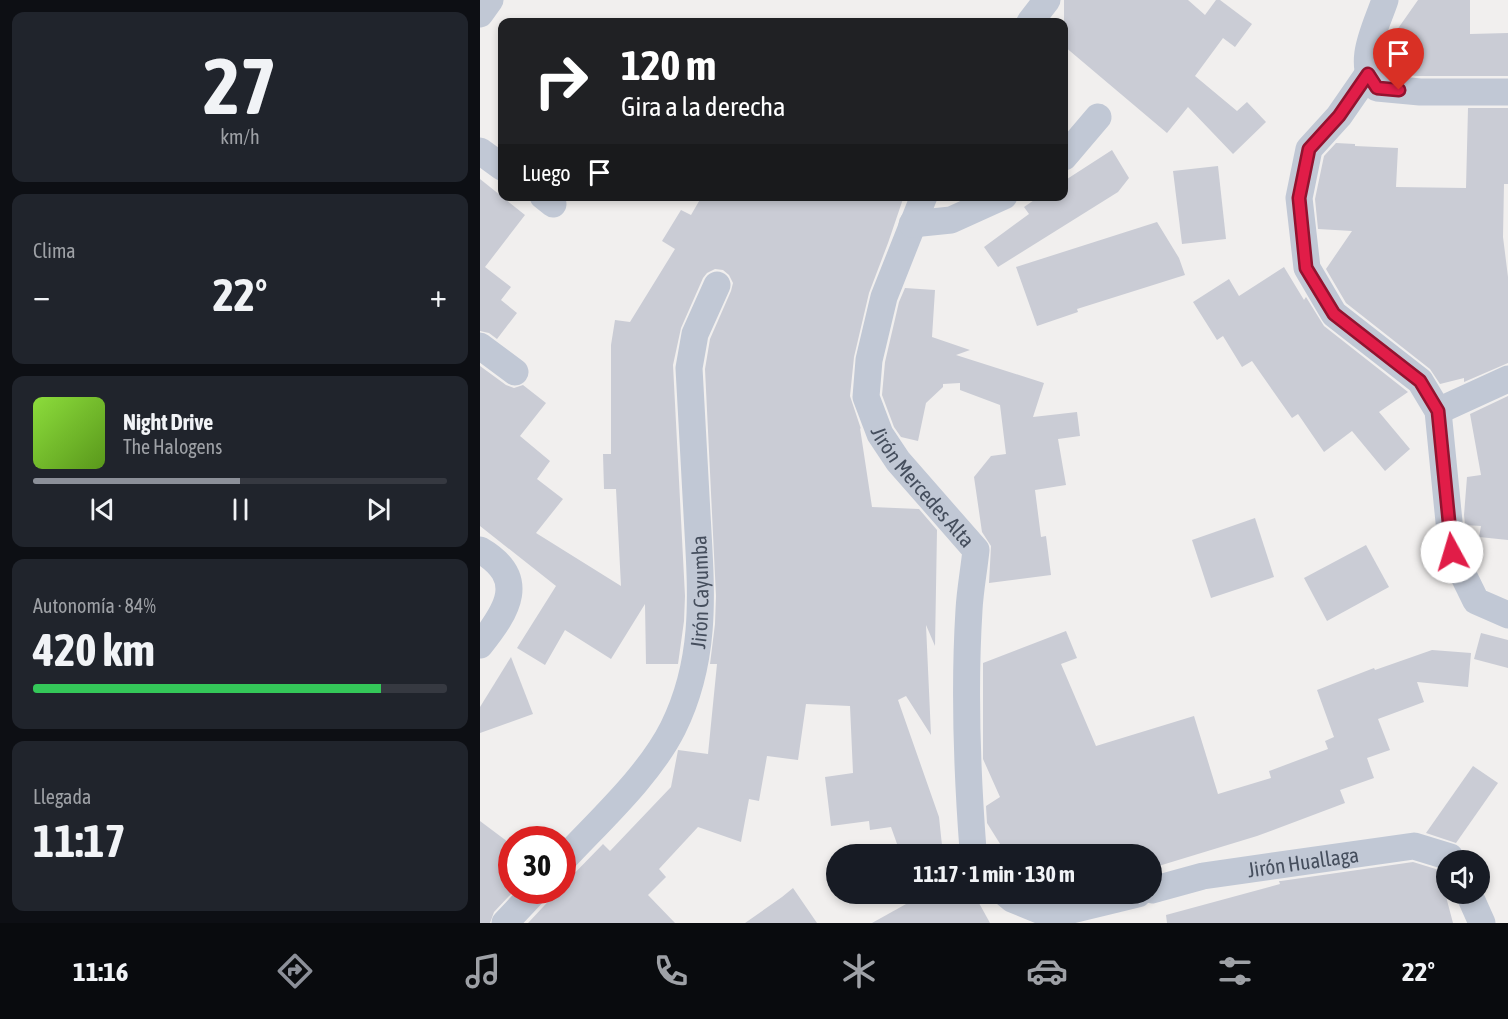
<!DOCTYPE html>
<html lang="es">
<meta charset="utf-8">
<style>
:root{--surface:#171b24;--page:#20242c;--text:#f1f3f6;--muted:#9ea1a6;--line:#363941;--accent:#8c9099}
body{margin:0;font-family:"Asap Condensed",sans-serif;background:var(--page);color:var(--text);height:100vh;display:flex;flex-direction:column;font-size:22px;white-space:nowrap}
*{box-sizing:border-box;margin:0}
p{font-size:20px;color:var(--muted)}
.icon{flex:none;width:33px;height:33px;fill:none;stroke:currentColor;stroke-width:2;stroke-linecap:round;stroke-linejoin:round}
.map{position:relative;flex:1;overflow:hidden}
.panel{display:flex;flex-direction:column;gap:12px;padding:12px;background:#0d0f14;width:480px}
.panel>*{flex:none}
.top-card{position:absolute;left:18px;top:18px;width:570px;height:183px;border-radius:12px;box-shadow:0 3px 9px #0003;background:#202124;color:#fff;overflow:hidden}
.buttons{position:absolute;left:956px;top:850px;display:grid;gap:12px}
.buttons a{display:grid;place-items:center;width:54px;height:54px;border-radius:50%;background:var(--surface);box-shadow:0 3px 9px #0003;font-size:30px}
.speed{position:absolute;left:18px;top:826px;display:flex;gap:12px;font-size:30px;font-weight:700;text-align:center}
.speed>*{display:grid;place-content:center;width:78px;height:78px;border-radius:50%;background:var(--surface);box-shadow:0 3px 9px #0003;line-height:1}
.speed .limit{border:9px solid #d22;background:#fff;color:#111}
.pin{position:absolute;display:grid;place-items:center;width:51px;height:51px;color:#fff;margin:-62px -26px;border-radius:50% 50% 50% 0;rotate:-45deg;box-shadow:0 0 6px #0007}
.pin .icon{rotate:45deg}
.me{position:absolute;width:66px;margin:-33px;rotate:354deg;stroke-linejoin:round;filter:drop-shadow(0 0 4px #0008)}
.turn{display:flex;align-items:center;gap:21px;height:126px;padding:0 24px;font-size:27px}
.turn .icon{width:78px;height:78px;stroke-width:2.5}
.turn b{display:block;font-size:42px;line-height:51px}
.then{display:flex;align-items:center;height:57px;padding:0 24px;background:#0003;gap:12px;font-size:22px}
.big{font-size:45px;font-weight:700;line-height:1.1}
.panel .card{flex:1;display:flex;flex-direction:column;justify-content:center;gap:9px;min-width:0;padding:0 21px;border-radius:12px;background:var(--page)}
.panel .dial{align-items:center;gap:0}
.dial b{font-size:78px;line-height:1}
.song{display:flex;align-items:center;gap:18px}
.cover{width:72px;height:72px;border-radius:9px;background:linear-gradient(135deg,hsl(90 70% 55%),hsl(90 70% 35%))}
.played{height:6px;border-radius:3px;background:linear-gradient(90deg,var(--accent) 50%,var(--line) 50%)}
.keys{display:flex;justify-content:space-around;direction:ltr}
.heat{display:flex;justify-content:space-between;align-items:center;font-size:33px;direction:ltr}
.charge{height:9px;border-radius:4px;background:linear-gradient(90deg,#34c759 84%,var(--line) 0)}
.trip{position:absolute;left:346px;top:844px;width:336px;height:60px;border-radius:30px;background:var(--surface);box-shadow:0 3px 9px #0003;font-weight:700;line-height:60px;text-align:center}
.tabs{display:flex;height:96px;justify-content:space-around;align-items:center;background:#090b0e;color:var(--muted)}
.tabs .icon{width:42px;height:42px}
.tabs .current{color:var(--accent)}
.tabs b{font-size:27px;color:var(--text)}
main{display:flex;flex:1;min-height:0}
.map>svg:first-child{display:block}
</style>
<main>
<section class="panel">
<div class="card dial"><b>27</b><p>km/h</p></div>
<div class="card"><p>Clima</p>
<div class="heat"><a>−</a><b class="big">22°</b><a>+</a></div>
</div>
<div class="card">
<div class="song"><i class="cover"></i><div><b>Night Drive</b><p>The Halogens</p></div></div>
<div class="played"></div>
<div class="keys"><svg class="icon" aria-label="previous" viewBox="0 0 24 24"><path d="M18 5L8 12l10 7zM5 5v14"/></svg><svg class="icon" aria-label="pause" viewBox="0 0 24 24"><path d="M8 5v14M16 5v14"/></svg><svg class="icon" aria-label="next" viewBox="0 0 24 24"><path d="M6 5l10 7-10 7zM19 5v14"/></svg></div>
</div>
<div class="card"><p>Autonomía · 84%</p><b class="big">420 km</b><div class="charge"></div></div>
<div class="card"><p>Llegada</p><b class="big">11:17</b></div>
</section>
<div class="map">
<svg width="1028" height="923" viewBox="0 0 1028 923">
<rect width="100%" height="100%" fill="#f1efee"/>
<g fill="#caccd5">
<path d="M584,0H708L725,15L736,0H740L772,24L755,47L743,38L715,76L757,111L767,102L786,122L753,154L708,107L687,133L584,46Z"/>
<path d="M938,0H990V34L1028,33V76H937L906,73L905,47Z"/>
<path d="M988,108H1028V184H1024L1023,237L1028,277V363L984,382V378L960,384L950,369L866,303L846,269L872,231L838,229L835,199L844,156L856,143L875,144V146L918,148L916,187L986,188Z"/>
<path d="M632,150L649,178L638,192L518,267L504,247L549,214L544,207L560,196H584V181Z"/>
<path d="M738,166L746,239L702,244L693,171Z"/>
<path d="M0,179L45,215L5,267L31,287L21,300L37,313L17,339L9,333L0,331Z"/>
<path d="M222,196H424L408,243L389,293L374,357L370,396L381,429L380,428L392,507L439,509L457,530L455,646L446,625L451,735L426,696L418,700L459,817L463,855H421L411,827L390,830L389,821L351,826L345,777L373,773L370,706L326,704L318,760L287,756L279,801L269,799L261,842L218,827L179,869L186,877L168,895L195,923H48L78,891H82V886L123,844L130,851L191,787L198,750L228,754L237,664H230L235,624L236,596L225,369L230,339L251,291L253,283L249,275L243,270L235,269L227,273L223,278L201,328L193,365L205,596L204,621L198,664H166L165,604L131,659L85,630L65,665L37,648L76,586L0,526V366L26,385L34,388L43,385L66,403L40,436L70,461L57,479L83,499L56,533L141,586L136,489H124L123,454H131V345L135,320L150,322L195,249L182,241L201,210L211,215Z"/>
<path d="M677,222L699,258L705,275L597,309L598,312L557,326L536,267Z"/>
<path d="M804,267L824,300L826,297L844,326L928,392L899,412L930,449L905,471L872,431L844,452L818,414L812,418L772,361L762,367L743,336L737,340L713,302L749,279L759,296Z"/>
<path d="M425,288L455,290L452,337L490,350L476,355L564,383L553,417L597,412L600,436L578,439L586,485L555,490L561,537L566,536L571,575L509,583L511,546L502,532L494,477L511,456L526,454L520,405L480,390V383L463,384V387L446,403L438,441L421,437L414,427L402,395L405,362L419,302Z"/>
<path d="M1028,396V540L999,537L1001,526L985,525L984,515L987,477L1001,475L990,414Z"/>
<path d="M775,518L794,577L731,598L712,540Z"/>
<path d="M886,545L909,587L847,621L824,578Z"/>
<path d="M586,631L597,658L581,664L616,746L714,716L738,794L791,778L789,771L848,749L845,741L854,737L837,690L894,668L895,670L952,650L991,653L988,687L937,682L944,702L898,719L910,750L887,758L894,778L860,790L865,803L777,836L672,868V855H527L507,823L506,806L520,797L503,759V663Z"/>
<path d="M1001,633L1028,640V668L994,659Z"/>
<path d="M31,657L53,714L0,733V707Z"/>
<path d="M993,766L1018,783L976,843L946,833Z"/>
<path d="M0,821L32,845V893L14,912L10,923H0Z"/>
<path d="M933,862L959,870L973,923H687L686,915L800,884L799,881H801Z"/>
<path d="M313,888L337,923H265L302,897Z"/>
<path d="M444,894H494L510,923H392Z"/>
</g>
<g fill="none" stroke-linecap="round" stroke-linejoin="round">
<g stroke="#c1c8d5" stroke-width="27">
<path d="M905,0C896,27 875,64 897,88L940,92H1028"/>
<path d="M0,14L10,0"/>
<path d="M550,22L567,0"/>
<path d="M888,74L859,116L829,149L819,198L827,268L854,314L940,381L958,411L972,552L996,601L1028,615"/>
<path d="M0,151L22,167"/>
<path d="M584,157L618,117"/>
<path d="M63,196L73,204"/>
<path id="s1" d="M444,196L404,297L389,360L386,397L400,434L418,461L496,550C494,570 490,590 489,610C484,690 487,771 493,850L495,855"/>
<path d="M432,224L471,220L524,196"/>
<path d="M0,346L35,372"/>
<path d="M958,411L1028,379"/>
<path d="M0,550C48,578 28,610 0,645"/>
<path id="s2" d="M82,861C119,821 169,776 193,728C228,657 221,589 217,514C214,465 212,417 209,368L215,334L237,285"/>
<path id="s3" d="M672,890L723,876L934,846L970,857L972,861"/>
<path d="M526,894L532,899L571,915L658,894"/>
<path d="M989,894L1002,923"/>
<path d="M25,923L55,891"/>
</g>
</g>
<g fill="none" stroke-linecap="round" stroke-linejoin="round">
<defs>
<path id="route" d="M919,90L897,88L888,74L859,116L829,149L819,198L826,268L854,314L940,381L958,411L972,552"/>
</defs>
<use href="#route" stroke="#92132f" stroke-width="15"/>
<use href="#route" stroke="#e11d48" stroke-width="10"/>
</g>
<g text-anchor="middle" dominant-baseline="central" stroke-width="5" stroke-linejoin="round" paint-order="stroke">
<g font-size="21" fill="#454e5d" stroke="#fff">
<text stroke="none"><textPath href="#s1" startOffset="318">Jirón Mercedes Alta</textPath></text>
<text stroke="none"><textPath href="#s2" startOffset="314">Jirón Cayumba</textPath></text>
<text stroke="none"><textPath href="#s3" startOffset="154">Jirón Huallaga</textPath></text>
</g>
</g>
</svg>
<div class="buttons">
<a><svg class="icon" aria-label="sound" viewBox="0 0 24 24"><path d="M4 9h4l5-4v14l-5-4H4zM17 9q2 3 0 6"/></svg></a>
</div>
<div class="speed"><div class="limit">30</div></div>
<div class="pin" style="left:919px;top:90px;background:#d93025"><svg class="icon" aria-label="arrive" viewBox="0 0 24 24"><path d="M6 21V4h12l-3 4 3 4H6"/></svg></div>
<svg class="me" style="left:972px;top:552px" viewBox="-20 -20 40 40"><circle r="19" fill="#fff"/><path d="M0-13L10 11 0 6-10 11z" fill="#e11d48"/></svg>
<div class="trip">11:17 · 1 min · 130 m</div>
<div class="top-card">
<div class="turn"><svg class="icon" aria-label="right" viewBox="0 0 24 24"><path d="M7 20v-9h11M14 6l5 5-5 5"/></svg><div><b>120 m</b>Gira a la derecha</div></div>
<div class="then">Luego<svg class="icon" aria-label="arrive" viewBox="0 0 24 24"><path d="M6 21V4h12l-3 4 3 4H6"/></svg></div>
</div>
</div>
</main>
<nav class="tabs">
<b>11:16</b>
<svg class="icon current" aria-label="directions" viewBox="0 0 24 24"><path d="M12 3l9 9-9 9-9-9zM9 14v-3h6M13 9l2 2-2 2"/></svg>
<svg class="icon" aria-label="music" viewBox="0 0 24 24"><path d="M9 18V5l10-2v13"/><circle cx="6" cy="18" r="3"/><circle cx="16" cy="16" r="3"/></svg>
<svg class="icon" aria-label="phone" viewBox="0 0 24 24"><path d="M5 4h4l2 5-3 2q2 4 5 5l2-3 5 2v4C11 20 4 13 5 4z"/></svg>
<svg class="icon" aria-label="climate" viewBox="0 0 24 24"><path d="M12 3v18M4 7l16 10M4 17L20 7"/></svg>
<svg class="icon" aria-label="car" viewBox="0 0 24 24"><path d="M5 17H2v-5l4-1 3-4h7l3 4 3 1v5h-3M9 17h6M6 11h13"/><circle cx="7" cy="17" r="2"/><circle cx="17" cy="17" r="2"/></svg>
<svg class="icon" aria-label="filters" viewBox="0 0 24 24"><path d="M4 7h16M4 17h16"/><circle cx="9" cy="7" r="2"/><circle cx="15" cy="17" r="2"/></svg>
<b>22°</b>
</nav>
